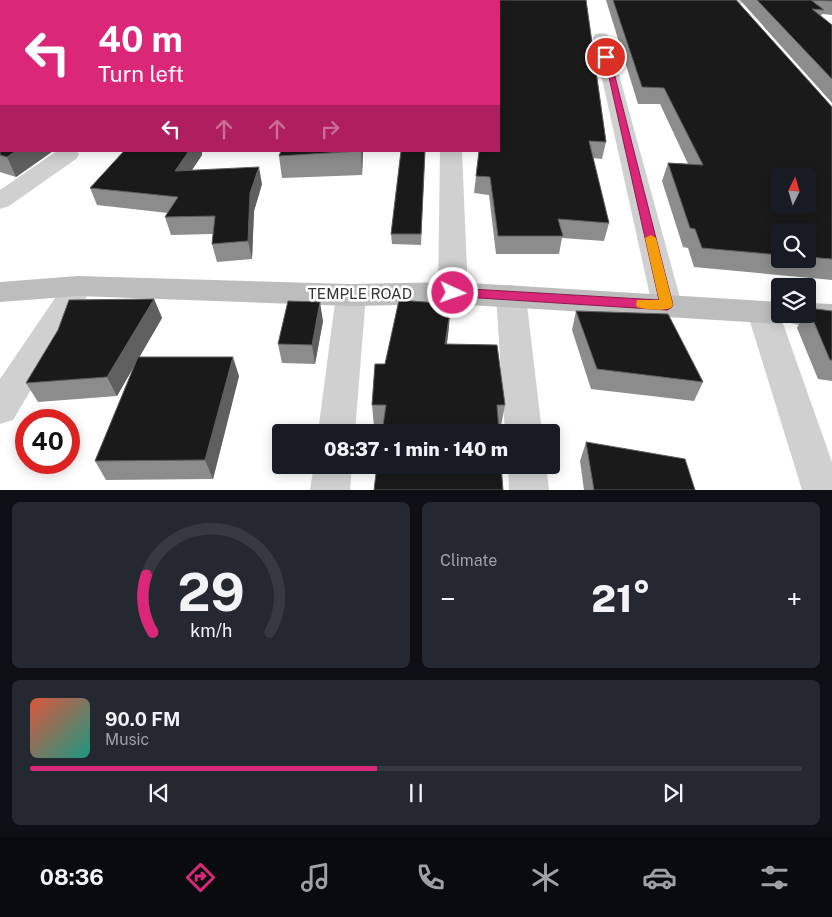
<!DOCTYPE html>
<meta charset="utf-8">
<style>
:root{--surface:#171b24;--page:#242831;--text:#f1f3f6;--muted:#9ea1a6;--line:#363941;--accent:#db2777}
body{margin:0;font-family:"Public Sans",sans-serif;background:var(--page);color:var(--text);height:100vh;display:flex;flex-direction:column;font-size:19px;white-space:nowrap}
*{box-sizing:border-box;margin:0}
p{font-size:16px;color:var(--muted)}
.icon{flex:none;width:28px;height:28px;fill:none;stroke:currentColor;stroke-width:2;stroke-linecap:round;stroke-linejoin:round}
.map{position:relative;height:490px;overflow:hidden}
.panel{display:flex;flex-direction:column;gap:12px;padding:12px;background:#0d0f14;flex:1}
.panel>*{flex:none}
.banner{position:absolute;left:0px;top:0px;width:500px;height:152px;box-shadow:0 2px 12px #0003;background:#db2777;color:#fff;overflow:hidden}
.needle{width:32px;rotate:5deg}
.fabs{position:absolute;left:771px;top:168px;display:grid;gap:10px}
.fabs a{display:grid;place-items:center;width:45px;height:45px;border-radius:5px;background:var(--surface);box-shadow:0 2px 12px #0003;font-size:25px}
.speed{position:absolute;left:15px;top:409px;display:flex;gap:10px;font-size:25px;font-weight:700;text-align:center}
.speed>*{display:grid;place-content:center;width:65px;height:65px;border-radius:50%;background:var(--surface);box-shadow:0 2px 12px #0003;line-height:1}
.speed .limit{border:8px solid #d22;background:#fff;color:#111}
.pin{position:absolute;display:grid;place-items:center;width:42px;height:42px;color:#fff;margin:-21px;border:2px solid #fff;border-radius:50%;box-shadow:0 1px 5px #0007}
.me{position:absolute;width:55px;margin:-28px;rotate:93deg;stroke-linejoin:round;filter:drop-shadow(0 0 4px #0008)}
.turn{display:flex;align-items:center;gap:18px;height:105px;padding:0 15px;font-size:22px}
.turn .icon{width:65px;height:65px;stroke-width:2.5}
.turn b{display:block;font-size:35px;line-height:42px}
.lanes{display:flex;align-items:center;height:48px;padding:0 15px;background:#0003;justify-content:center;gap:25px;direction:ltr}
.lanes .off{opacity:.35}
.big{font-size:38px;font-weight:800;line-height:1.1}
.panel .widget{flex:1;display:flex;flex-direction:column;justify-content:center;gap:8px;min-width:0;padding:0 18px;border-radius:8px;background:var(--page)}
.panel .dial{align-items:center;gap:0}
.dial svg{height:130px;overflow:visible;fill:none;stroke:var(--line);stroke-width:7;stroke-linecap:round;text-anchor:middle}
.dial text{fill:var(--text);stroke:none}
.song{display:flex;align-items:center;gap:15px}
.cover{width:60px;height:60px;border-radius:8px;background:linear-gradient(135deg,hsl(10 70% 55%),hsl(170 70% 35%))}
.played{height:5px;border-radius:2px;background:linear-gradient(90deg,var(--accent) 45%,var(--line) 45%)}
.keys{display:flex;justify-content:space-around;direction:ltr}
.heat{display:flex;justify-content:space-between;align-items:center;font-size:28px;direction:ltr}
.panel .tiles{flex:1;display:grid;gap:12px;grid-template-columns:1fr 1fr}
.widget:last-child{grid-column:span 2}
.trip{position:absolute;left:272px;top:424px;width:288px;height:50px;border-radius:5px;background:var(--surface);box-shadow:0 2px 12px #0003;font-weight:800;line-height:50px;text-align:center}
.tab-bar{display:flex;height:80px;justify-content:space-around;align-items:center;background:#090b0e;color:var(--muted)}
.tab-bar .icon{width:35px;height:35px}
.tab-bar .current{color:var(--accent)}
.tab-bar b{font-size:22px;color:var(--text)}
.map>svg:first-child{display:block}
</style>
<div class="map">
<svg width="832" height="490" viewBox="0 0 832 490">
<rect width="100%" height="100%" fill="#fff"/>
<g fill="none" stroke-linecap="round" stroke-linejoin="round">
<path fill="#d0d0d0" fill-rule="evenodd" d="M733,0H747L737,6H729L728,4Z"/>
<g fill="#d0d0d0" fill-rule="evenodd">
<rect x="70" y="0" width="28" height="1"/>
<path d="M601,33L607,34L609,38L682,305L678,313L667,316L656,313L652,305L593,38L595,34Z"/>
<path d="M57,151H77L79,154L76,159L9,206L0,209V190Z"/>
<path d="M440,151H462L468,293L464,300L453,304L442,300L438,293Z"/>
<path d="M78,276L88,279L93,286L13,420L0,424V379L68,279Z"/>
<path d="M351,284L362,288L366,295L355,432H318L336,295L340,288Z"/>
<path d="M511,285L522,288L526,296L542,432H505L496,296L500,288Z"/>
<path d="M763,301L774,304L779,312L832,462V490H802L747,312L752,304Z"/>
<path d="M314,465H352L350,490H310Z"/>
<path d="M508,465H546L549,490H509Z"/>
</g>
<path fill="#bdbdbd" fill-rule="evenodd" d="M78,276L351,284L453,282L780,302V314H808V303L832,304V326L798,325L787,322L780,324L453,304L351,306L78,296L0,302V282Z"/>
</g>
<g fill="#8c8c8c" fill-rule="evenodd">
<path d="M586,0L606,142L602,159L593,158L609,223L604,241L562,238L559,254H496L489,195L474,193L476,176Z"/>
<path d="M606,0H736L832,107V280L694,267L688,248L683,247L662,181L668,163L688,164L660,104H638ZM780,231H808V259H780Z"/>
<path d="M740,0H832V15L822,14L821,16L832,25V103Z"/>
<path d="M0,97L1,151H53L16,177L0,172Z"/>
<path d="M363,151L362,175L282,178L279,156Z"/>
<path d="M425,151L421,245L392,244L391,234Z"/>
<path d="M202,155L192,170L262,184L254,211L252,259L217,262L212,244L213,234L171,235L165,217L168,213L97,205L90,188Z"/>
<path d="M154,299L162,318L139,357L239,376L213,479L106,480L95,461L137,361L117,396L38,402L26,383Z"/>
<path d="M808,308L832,311V381L818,379L797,328L804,314H808Z"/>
<path d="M576,311L703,382L694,401L591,389L572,330Z"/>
<path d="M323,321L315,364L282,363L278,344Z"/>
<path d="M449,326L447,344L505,405L501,426L374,427L372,405L385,364Z"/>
<path d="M586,442L695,490H584L580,461Z"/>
</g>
<g fill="#5f5f5f">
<path d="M1,62V85L0,86V63Z"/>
<path d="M16,151H53L16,177L7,157Z"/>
<path d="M189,151H202V155L180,188L175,171Z"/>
<path d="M361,151H363L362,175Z"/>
<path d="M259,167L262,184L254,211L252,259L248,241L250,193Z"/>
<path d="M154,299L162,318L117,396L107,377Z"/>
<path d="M320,302L323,321L315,364L312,345Z"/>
<path d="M451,304L449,326L444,365L445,344Z"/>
<path d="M233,357L239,376L213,479L205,460Z"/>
</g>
<g fill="#1a1a1a" stroke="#5f5f5f" fill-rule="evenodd">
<path d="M305,0H586L606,142L589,141L609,223L558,219L563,236H498L490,177L476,176L479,151H499V1H305Z"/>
<path d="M613,0H736L832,107V259L808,257V231H780V255L702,248L695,229L690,228L668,163L703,165L664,88L642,87ZM780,176H808V204H780Z"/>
<path d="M757,0H832V1L811,0L824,10L812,9L832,25V79Z"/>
<path d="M1,33V62L0,63V34Z"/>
<path d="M0,97H1V151H16L7,157L0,155Z"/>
<path d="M124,151H189L175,171L259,167L250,193L248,241L212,244L215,216L165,217L178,197L90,188Z"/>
<path d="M281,151H361L279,156Z"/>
<path d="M401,151H425L421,234H391Z"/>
<path d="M154,299L107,377L26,383L58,330L69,300Z"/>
<path d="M399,300L451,304L445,344L497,345L505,405H497L499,432H382L386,405H372L375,364H385Z"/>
<path d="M288,301L320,302L312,345L278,344Z"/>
<path d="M808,308L832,311V360H830Z"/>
<path d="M576,311L668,314L703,382L597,369Z"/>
<path d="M138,357H233L205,460L95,461Z"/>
<path d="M586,442L685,459L695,490H594Z"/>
<path d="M377,465H501L503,490H374Z"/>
</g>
<path fill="#db2777" stroke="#8e194d" d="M604,55L610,57L673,305L671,308L667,310L448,296L447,293L448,290L453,288L659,300Z"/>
<path fill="#f59e0b" d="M651,235L656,238L673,305L671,308C662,311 647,310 637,307L636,304L637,300H659L645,238Z"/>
<g text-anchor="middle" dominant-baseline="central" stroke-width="5" stroke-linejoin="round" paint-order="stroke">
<g font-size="15" fill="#333" stroke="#fff">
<text x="360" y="293">TEMPLE ROAD</text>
</g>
</g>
</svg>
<div class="fabs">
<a><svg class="needle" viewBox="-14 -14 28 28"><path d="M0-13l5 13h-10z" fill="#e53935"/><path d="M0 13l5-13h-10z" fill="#9ea1a6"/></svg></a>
<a><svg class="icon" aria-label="search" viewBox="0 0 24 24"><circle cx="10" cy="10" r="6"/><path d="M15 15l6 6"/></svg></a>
<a><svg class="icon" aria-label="layers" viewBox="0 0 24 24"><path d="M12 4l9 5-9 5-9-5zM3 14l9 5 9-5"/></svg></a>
</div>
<div class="speed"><div class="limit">40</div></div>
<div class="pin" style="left:606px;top:57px;background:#d93025"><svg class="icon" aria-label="arrive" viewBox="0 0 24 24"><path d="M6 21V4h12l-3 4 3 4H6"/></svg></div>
<svg class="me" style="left:453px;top:293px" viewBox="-20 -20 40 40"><circle r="17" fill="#db2777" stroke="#fff" stroke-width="3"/><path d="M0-11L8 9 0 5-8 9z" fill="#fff"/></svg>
<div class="trip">08:37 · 1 min · 140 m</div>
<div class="banner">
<div class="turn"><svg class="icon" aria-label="left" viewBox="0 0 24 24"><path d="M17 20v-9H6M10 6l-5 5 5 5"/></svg><div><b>40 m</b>Turn left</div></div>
<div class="lanes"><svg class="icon" aria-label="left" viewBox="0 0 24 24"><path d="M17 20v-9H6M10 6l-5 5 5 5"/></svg><svg class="icon off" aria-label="ahead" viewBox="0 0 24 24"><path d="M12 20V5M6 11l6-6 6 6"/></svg><svg class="icon off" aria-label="ahead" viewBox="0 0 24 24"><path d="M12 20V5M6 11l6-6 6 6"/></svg><svg class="icon off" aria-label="right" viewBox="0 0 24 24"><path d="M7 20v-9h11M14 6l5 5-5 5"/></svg></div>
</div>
</div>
<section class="panel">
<div class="tiles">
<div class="widget dial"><svg viewBox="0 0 100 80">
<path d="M14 69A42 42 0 1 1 86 69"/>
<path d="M14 69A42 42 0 0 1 10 34" stroke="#db2777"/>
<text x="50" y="56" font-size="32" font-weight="700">29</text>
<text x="50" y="72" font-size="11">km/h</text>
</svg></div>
<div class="widget"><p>Climate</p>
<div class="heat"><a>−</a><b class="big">21°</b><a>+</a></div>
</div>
<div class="widget">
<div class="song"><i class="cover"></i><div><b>90.0 FM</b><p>Music</p></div></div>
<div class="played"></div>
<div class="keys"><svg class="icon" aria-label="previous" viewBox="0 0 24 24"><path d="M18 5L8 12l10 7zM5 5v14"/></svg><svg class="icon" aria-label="pause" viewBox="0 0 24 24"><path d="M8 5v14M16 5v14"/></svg><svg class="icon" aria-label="next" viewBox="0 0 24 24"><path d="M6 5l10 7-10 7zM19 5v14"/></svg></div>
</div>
</div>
</section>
<nav class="tab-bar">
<b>08:36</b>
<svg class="icon current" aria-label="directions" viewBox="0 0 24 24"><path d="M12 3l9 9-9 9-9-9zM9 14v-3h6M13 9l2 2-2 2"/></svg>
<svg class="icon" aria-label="music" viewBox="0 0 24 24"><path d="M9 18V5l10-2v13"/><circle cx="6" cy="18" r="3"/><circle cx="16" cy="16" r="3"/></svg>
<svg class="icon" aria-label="phone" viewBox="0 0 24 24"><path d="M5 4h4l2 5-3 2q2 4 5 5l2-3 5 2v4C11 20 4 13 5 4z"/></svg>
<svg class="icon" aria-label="climate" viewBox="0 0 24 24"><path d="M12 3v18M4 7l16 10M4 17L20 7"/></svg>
<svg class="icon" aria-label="car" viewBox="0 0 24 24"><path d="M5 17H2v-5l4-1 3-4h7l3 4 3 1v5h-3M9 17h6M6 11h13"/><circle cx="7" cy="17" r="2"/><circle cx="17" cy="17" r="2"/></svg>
<svg class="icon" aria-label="filters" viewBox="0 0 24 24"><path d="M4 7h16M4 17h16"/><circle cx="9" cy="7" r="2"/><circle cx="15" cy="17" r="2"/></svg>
</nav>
